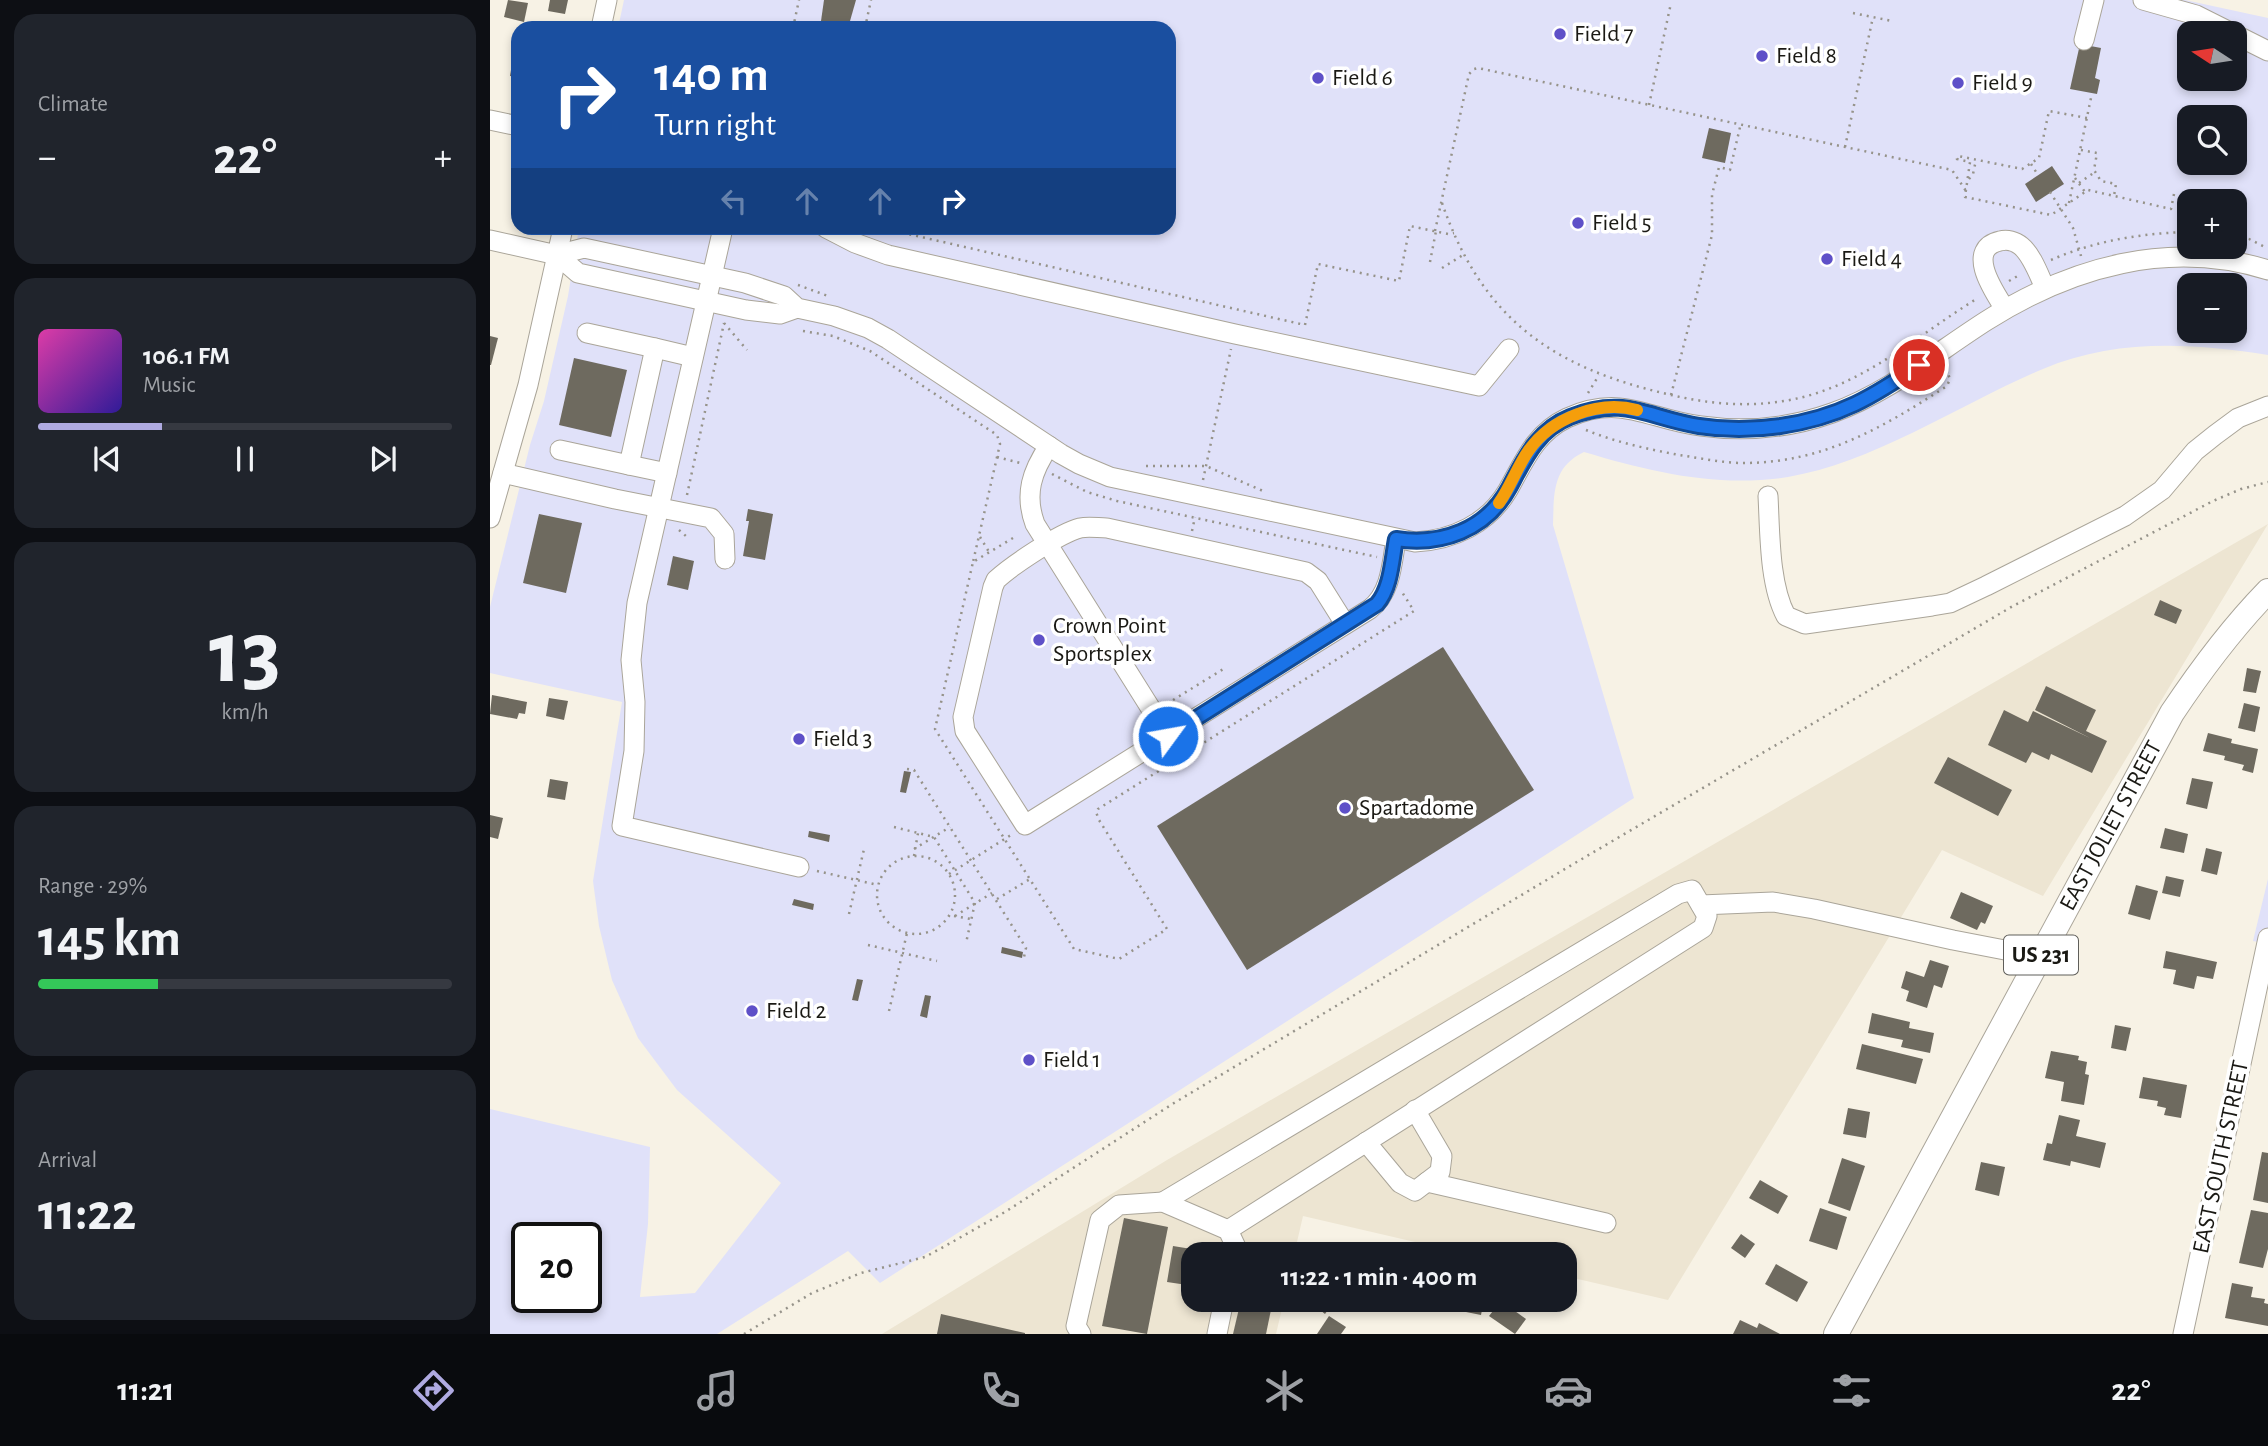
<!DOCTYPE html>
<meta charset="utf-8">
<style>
:root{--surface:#171b24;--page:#20242c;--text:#f1f3f6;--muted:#9ea1a6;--line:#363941;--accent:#afaae1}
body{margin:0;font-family:"Alegreya Sans",sans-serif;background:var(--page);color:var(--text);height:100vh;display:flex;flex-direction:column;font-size:26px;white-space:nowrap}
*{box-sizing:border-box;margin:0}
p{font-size:23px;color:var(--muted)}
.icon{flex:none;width:38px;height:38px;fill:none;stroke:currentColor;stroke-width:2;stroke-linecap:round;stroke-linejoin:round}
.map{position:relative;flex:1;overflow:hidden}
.sheet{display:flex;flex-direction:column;gap:14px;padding:14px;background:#0d0f14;width:490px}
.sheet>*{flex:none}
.top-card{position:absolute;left:21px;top:21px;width:665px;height:214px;border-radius:21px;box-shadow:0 4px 10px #0003;background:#1a4fa0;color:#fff;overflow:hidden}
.needle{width:46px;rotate:282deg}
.controls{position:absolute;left:1687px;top:21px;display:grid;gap:14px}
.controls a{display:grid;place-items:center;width:70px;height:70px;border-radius:14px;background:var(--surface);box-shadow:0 4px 10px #0003;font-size:35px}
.speed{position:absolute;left:21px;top:1222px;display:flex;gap:14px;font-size:35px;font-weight:700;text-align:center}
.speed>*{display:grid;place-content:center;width:91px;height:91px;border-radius:50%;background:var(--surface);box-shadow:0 4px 10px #0003;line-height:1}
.speed .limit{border:4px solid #111;border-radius:10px;background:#fff;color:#111}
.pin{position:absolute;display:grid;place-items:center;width:60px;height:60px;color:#fff;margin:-30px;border:4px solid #fff;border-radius:50%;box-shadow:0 2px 7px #0007}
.me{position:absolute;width:77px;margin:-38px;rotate:58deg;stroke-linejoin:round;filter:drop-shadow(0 0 5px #0008)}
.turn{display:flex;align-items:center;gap:24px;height:147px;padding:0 28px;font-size:32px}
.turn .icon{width:91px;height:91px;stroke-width:2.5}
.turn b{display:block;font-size:49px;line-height:60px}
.lanes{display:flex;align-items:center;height:66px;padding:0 28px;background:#0003;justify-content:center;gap:35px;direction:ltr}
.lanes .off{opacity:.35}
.big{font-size:52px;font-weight:700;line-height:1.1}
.sheet .widget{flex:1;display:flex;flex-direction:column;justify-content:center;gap:10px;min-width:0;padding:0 24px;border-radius:21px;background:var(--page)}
.sheet .dial{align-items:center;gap:0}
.dial b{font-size:91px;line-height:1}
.song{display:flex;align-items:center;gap:21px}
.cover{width:84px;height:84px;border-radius:10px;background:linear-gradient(135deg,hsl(320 70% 55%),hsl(250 70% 35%))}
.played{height:7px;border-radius:4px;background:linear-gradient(90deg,var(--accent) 30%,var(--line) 30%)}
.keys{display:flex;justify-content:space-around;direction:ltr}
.heat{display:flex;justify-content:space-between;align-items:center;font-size:38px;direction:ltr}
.charge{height:10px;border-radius:5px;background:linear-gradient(90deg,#34c759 29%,var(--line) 0)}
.trip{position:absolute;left:691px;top:1242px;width:396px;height:70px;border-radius:21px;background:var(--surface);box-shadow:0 4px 10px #0003;font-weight:700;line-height:70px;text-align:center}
.dock{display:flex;height:112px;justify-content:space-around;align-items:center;background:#090b0e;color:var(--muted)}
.dock .icon{width:49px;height:49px}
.dock .on{color:var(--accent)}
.dock b{font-size:32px;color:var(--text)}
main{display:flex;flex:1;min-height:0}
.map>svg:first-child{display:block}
</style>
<main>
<section class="sheet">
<div class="widget"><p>Climate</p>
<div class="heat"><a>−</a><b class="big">22°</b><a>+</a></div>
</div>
<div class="widget">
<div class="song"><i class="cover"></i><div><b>106.1 FM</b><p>Music</p></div></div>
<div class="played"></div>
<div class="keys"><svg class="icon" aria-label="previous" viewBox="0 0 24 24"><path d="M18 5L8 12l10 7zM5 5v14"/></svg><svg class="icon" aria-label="pause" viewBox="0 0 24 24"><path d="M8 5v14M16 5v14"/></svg><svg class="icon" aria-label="next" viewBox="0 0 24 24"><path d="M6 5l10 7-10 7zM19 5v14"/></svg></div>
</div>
<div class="widget dial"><b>13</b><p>km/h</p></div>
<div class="widget"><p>Range · 29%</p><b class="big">145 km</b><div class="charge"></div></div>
<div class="widget"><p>Arrival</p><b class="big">11:22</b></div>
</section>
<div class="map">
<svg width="1778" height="1334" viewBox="0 0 1778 1334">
<rect width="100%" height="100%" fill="#f7f2e5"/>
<path fill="#ede5d2" d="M1778,524L1553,896L1452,850L1178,1300L1075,1276L1074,1255H981L813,1216L804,1255H704V1300H794L786,1334H392L677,1160Z"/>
<g fill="#e0e1f9" fill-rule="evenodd">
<path d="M134,0H1695L1778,18V355C1703,343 1625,338 1553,369C1472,403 1384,463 1298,477C1228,488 1161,472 1094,452C1062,467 1064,494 1063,525L1144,798L390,1283L358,1251L227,1334H0V1109L160,1147L158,1224L150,1297L205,1293L291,1183L187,1090L148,1038L122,980L109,926L103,881L132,702L0,673V607L40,445L54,401L78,296L89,228H679V28H128ZM1699,33H1745V79H1699ZM1699,117H1745V163H1699ZM1699,201H1745V247H1699ZM1699,285H1745V331H1699ZM37,1237H96V1297H37Z"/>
<path d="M1778,879V944L1763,941Z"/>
</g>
<g fill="#6e6a5f">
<path d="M18,0L38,3L34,22L14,17Z"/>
<path d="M60,0H78L75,14L58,11Z"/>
<path d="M334,0H366L358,28H330Z"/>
<path d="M1590,44L1611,48L1605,78L1610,80L1607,94L1580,89Z"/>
<path d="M22,64L28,65V77L20,76Z"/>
<path d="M1219,128L1241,133L1235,163L1212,158Z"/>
<path d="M1562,166L1574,184L1546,202L1535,184Z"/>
<path d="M0,336L8,338L1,365H0Z"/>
<path d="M84,358L137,370L121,437L69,425Z"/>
<path d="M258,509L283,514L275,560L253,556L259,521H256Z"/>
<path d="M49,514L92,523L76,593L33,583Z"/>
<path d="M183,556L204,561L198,590L177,585Z"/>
<path d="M1670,600L1692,610L1686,624L1664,615Z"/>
<path d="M953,647L1044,790L757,970L667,826Z"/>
<path d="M1757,668L1771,671L1766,693L1753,691Z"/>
<path d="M1556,686L1606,710L1596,731L1617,741L1602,773L1561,754L1559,760L1542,752L1536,763L1498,745L1514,710L1538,722L1543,711L1600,738L1545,710Z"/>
<path d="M2,695L37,702L35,714L29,713L27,719L0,714Z"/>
<path d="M59,698L78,701L74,720L56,716Z"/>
<path d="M1754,703L1770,707L1765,732L1748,728Z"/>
<path d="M1718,733L1742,739L1741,743L1768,749L1763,773L1752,770L1754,765L1734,760L1735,756L1713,751Z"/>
<path d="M1458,757L1522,790L1508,816L1444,783Z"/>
<path d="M414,771L421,772L416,793L410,792Z"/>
<path d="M1702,778L1723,782L1717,809L1696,804Z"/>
<path d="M60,779L78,782L75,800L57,797Z"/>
<path d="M0,815L13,818L8,839L0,837Z"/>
<path d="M1675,828L1698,834L1694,853L1670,848Z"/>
<path d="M319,831L340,835L339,842L318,837Z"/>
<path d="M1716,848L1732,852L1727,875L1711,871Z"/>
<path d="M1676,876L1694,880L1690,897L1672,893Z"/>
<path d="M1646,885L1668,891L1660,920L1638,914Z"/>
<path d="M1471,892L1503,906L1495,924L1491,922L1487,930L1460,918Z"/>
<path d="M304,899L324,904L323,910L302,905Z"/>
<path d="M512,947L533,952L532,958L511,953Z"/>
<path d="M1676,951L1727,962L1723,979L1707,976L1704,989L1683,984L1686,970L1673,968Z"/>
<path d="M1440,960L1459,966L1452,988L1444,985L1437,1008L1416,1001L1419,991L1411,988L1416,971L1434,977Z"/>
<path d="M367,979L373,980L368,1001L362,1000Z"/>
<path d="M435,995L441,996L437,1018L430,1016Z"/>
<path d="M1382,1013L1420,1022L1419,1028L1444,1033L1440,1053L1411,1047L1413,1040L1378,1033Z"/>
<path d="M1625,1025L1641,1028L1636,1051L1621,1048Z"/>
<path d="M1372,1044L1433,1059L1426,1084L1366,1069Z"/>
<path d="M1561,1051L1589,1056L1588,1060L1597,1062L1595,1074L1599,1075L1594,1105L1571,1101L1574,1082L1555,1078Z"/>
<path d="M1653,1077L1697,1085L1691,1118L1674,1115L1676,1108L1667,1106L1668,1101L1649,1098Z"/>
<path d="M1358,1108L1380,1112L1376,1138L1353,1134Z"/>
<path d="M1569,1115L1590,1120L1586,1136L1616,1143L1610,1168L1581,1161L1580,1166L1553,1160L1557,1143L1562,1144Z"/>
<path d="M1772,1152L1778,1153V1203L1763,1200Z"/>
<path d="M1352,1158L1375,1166L1360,1211L1338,1203Z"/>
<path d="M1491,1162L1515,1167L1509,1196L1485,1190Z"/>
<path d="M1270,1180L1298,1196L1288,1214L1259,1198Z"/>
<path d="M1330,1208L1357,1217L1347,1250L1319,1241Z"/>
<path d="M1761,1210L1778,1213V1249L1773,1268L1749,1263Z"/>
<path d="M634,1218L678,1227L657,1334L612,1326Z"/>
<path d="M1251,1234L1265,1244L1255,1258L1241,1248Z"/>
<path d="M683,1246L726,1253L704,1255V1286L677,1282Z"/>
<path d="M911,1246L931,1251L930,1255H909Z"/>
<path d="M762,1249L784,1254V1255H761Z"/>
<path d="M1286,1264L1318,1282L1307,1302L1275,1284Z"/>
<path d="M1742,1283L1763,1287L1761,1297L1775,1299L1774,1303L1778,1304V1326L1735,1318Z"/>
<path d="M751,1300H783L776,1334H743Z"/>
<path d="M827,1300H845L835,1314L824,1305Z"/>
<path d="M865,1300H889L890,1302L869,1310Z"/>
<path d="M963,1300H994L991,1315L961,1309Z"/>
<path d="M1011,1301L1036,1319L1025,1334L999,1316Z"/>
<path d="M451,1314L535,1333V1334H447Z"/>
<path d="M839,1316L856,1327L851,1334H827Z"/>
<path d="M1250,1320L1267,1328L1269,1323L1290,1334H1243Z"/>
</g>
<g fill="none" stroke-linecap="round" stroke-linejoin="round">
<defs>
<g id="minor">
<path d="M1653,0L1706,15L1778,51"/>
<path d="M111,28L117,0"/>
<path d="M1594,40L1604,0"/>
<path d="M0,120L28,126"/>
<path d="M233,228L147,603L141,660L145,702L144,751L132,826L309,867"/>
<path d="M336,228L365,243L398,255L745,334L989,386L1019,349"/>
<path d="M0,240L67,255L94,248L255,283L294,296L307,308L344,316L378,328L398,339L571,454L589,464L620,477L925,542C963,540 998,524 1018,490C1034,462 1045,433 1077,418C1132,393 1159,420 1211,426C1254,432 1300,428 1342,413C1398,393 1446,353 1496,321C1581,267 1679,239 1778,270"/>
<path d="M67,255L88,273L256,310L290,314L307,308"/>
<path d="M1515,309C1505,293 1474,249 1510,241C1517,239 1525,241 1531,246C1542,255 1549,275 1555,288"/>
<path d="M97,333L165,348"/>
<path d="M559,446C542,471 534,494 545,524L678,736"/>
<path d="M70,450L139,465"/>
<path d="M13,473L125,499L221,518L234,534L235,559"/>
<path d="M177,473L139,465L165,348L203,357"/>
<path d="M1278,496C1280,532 1279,584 1296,616L1315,624L1442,606L1460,603L1496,586L1635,516L1672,490L1705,451L1725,435L1748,418L1778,406"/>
<path d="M0,518L38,385L73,228"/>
<path d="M855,624L828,581L816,572L617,528C608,528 599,526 590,528C570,533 521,566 506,580L503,587L473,717L475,731L535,825L880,609C901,593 902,563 906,539"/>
<path d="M1211,905L1283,902L1324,909L1463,940L1520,951L1545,965"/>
<path d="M876,1142L910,1183L925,1191L950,1172L952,1156L925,1110"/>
<path d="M937,1182L1116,1223"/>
<path d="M673,1202L1188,894L1202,890L1217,916L1213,928L738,1230"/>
<path d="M591,1334L586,1326L610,1220L629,1205L673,1202L738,1230L746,1247L744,1255"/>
<path d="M727,1334L734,1300"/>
<path d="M1693,1334L1778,938"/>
</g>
<g id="major">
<path id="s1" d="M1346,1334L1682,713C1712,668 1741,629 1778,591"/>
</g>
</defs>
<use href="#minor" stroke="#aaa599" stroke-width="21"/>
<use href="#major" stroke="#aaa599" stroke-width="26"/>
<g stroke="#96938a" stroke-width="2.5" stroke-dasharray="2 5" stroke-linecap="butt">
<path d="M1363,13L1402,21"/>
<path d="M303,28L309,0"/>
<path d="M375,28L381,0"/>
<path d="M1159,105L1181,3"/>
<path d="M1597,118L1559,111L1549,158L1532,169L1468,156L1467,159L1480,162L1475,197L1561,215L1598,190L1681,209L1684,194"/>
<path d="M1355,147L1383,17"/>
<path d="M1591,150L1607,153L1604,170L1611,181L1626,184L1624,196"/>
<path d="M1541,164L1548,175"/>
<path d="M1585,178L1595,192"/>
<path d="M1479,179L1483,174L1486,160"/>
<path d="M1589,183L1605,172"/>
<path d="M1560,192L1583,228L1591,256"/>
<path d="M952,203C992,318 1061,367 1177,394C1226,406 1275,409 1324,394C1385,375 1434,331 1488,298"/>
<path d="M1579,203L1601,98"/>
<path d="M311,228L320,233"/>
<path d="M392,228L815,325L828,264L909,281L920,226L958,234L964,233"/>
<path d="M945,231L979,74L984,69L988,68L1462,170L1476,191"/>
<path d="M1745,236L1759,239L1775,247"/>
<path d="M1561,260C1604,241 1652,233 1699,232"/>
<path d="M940,262L946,231"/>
<path d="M952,268L973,255"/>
<path d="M1519,281L1531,274"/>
<path d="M308,285L338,296"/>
<path d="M234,323L257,350"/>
<path d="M313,331L343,336L380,351L507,435L510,444L483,562"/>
<path d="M1098,393L1109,375"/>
<path d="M1181,395L1222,235V195L1229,167L1240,170L1251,123"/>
<path d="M1096,430C1125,442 1158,449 1189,455C1210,458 1232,463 1253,463C1333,463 1392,428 1457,386L1460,379L1456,368"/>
<path d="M507,457L530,463"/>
<path d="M656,466H716L773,491"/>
<path d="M562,474L597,492L627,501L887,557"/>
<path d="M713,480L741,349"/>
<path d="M197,495L234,323"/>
<path d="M189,530L197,537"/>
<path d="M702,531L705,517"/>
<path d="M490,537L499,552"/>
<path d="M523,538L483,562L445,729L584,949L629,959L677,929L609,820L606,812L608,809L924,611L912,592"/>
<path d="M683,700L735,668"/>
<path d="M417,769L424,770L536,948L534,957"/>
<path d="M404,827L444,837L485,903L476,943"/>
<path d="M424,849L460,827"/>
<path d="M424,856L428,833"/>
<circle cx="426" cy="895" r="39"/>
<path d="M327,871L388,885"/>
<path d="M459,874L521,835"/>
<path d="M507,899L540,879"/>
<path d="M359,914L374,849"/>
<path d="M464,916L481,919"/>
<path d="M465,916L502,893"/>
<path d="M378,945L447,961"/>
<path d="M399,1011L417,933"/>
<path d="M254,1334L322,1293L371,1273L435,1257L457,1245L515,1212L684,1103L1085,863L1523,606L1723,501L1751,489L1778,482"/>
</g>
<use href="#minor" stroke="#fff" stroke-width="19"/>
<use href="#major" stroke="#fff" stroke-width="24"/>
</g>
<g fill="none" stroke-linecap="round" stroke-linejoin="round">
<defs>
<path id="route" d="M678,736L887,604C901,588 902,560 906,539C951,546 996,530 1019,488C1034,460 1047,430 1080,417C1136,395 1157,418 1209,426C1260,434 1319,426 1365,404C1388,393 1409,379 1429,365"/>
</defs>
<use href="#route" stroke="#114b97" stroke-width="18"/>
<use href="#route" stroke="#1a73e8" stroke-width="12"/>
<path stroke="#f59e0b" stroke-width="12" d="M1009,503C1021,486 1027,467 1039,450C1062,418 1108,400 1147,410"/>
</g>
<g fill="#5e50c8" stroke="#fff" stroke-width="2.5">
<circle cx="1070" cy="34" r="7"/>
<circle cx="1272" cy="56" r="7"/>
<circle cx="828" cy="78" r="7"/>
<circle cx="1468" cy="83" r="7"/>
<circle cx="1088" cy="223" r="7"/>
<circle cx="1337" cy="259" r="7"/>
<circle cx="549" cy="640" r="7"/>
<circle cx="309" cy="739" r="7"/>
<circle cx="855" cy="808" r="7"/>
<circle cx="262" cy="1011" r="7"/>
<circle cx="539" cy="1060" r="7"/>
</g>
<g text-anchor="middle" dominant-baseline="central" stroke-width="7" stroke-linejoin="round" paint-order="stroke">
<rect fill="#fff" stroke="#5f5e5a" stroke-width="2" x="1514" y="935.5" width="74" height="39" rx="5"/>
<g font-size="23" font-weight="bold" fill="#1a1914">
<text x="1551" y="955">US 231</text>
</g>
<g font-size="24" fill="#1a1914" stroke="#fff" text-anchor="start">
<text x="1084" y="34">Field 7</text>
<text x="1286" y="56">Field 8</text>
<text x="842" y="78">Field 6</text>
<text x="1482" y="83">Field 9</text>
<text x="1102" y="223">Field 5</text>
<text x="1351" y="259">Field 4</text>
<text x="563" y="626">Crown Point<tspan x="563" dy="28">Sportsplex</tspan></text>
<text x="323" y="739">Field 3</text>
<text x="869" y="808">Spartadome</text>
<text x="276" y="1011">Field 2</text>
<text x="553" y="1060">Field 1</text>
</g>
<g font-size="24" fill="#1a1914" stroke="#fff">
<text stroke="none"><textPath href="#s1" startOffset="578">EAST JOLIET STREET</textPath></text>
<text transform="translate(1731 1157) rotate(-78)">EAST SOUTH STREET</text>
</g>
</g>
</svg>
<div class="controls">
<a><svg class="needle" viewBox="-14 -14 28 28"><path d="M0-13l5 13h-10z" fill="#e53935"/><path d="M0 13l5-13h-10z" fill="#9ea1a6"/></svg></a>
<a><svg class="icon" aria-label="search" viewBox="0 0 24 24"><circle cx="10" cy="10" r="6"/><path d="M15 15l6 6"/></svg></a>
<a>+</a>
<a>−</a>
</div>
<div class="speed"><div class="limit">20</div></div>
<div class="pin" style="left:1429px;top:365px;background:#d93025"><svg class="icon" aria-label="arrive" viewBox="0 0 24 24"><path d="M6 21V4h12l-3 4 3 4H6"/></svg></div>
<svg class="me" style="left:678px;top:736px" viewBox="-20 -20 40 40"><circle r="17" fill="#1a73e8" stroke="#fff" stroke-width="3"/><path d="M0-11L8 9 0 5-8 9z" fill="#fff"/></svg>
<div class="trip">11:22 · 1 min · 400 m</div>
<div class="top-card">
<div class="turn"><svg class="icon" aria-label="right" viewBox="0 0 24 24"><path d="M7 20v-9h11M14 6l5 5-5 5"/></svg><div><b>140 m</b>Turn right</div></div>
<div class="lanes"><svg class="icon off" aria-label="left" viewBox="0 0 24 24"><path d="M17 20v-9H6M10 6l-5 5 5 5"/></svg><svg class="icon off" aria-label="ahead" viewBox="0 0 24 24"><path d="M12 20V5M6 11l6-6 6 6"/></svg><svg class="icon off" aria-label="ahead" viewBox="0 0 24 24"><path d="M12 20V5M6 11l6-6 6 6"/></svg><svg class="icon" aria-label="right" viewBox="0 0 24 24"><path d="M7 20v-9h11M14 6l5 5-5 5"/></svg></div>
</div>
</div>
</main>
<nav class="dock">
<b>11:21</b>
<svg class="icon on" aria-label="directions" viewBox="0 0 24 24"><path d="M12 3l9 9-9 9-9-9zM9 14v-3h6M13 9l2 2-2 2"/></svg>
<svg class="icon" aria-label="music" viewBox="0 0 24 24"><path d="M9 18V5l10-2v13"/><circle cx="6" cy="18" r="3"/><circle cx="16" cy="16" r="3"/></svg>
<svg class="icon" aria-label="phone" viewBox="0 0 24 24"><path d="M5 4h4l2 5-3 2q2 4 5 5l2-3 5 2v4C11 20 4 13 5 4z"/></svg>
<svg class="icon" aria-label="climate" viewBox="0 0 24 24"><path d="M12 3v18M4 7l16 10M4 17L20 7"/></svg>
<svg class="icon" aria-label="car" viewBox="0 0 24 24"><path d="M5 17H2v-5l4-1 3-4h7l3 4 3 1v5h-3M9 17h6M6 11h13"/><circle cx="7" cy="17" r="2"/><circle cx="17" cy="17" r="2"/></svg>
<svg class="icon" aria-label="filters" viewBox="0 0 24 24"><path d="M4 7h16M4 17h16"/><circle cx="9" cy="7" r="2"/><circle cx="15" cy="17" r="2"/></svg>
<b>22°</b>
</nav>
